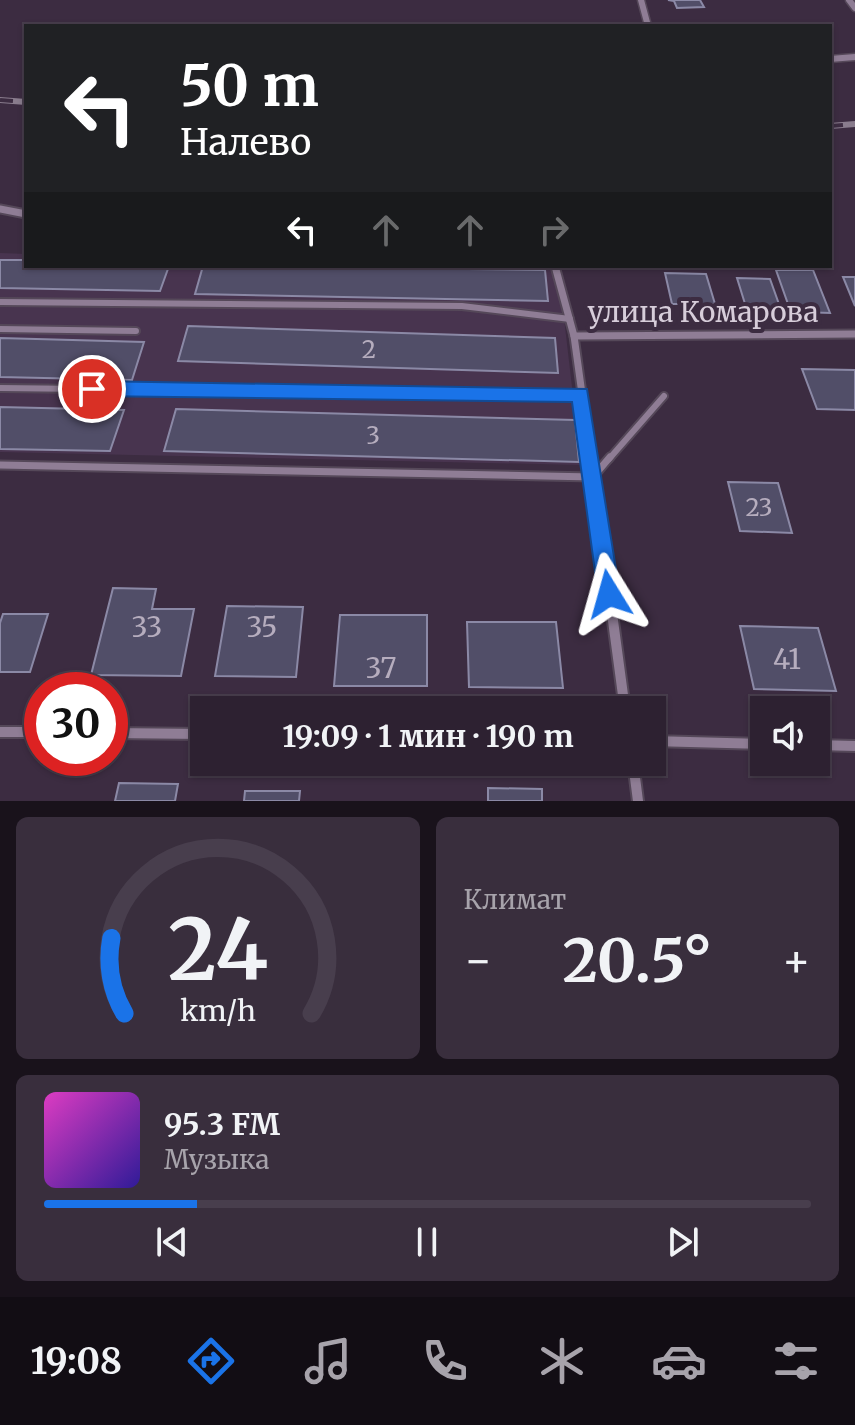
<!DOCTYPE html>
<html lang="ru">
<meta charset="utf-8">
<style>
:root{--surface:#2d2131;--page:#392e3d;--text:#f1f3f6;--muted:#a7a3ab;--line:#483e4d;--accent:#1a73e8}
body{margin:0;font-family:Merriweather,serif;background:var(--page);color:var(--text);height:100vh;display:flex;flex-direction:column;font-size:30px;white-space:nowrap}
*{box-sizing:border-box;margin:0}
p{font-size:26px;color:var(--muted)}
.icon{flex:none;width:44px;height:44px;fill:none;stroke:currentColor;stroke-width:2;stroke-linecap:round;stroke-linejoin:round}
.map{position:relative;height:801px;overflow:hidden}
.drawer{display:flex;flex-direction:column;gap:16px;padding:16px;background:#19121b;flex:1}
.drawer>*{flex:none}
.guide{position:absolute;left:24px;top:24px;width:808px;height:244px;border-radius:0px;box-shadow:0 2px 6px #0004,0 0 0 2px var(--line);background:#202124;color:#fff;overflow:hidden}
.buttons{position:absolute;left:750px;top:696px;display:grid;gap:16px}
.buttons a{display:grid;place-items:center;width:80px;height:80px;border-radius:0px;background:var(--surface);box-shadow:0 2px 6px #0004,0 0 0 2px var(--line);font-size:40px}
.speed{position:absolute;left:24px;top:672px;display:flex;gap:16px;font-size:40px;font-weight:700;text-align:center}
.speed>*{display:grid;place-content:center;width:104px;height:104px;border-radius:50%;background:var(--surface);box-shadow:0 2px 6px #0004,0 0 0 2px var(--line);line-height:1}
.speed .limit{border:12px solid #d22;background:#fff;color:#111}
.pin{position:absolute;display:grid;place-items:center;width:68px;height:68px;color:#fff;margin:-34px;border:4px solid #fff;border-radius:50%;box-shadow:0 2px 8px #0007}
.me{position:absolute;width:88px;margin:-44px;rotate:352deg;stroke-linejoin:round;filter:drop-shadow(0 0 6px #0008)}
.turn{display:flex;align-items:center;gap:28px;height:168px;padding:0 24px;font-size:36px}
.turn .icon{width:104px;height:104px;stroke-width:2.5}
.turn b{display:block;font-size:56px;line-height:68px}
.lanes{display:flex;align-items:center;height:76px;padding:0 24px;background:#0003;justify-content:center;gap:40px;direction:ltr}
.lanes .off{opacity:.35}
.big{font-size:60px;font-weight:700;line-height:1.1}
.drawer .tile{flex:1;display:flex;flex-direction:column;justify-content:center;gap:12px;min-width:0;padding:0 28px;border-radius:12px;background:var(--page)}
.drawer .dial{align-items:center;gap:0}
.dial svg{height:208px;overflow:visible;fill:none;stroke:var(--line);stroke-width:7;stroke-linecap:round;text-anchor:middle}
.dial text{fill:var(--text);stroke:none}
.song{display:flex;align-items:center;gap:24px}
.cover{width:96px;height:96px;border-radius:12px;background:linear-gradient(135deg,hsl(310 70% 55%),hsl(250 70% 35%))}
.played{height:8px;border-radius:4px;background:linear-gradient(90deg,var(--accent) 20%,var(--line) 20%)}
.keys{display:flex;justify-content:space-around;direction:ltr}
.heat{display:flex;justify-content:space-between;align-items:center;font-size:44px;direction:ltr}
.drawer .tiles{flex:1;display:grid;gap:16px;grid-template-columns:1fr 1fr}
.tile:last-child{grid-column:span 2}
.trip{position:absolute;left:190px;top:696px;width:476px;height:80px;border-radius:0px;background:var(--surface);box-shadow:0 2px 6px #0004,0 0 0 2px var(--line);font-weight:700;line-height:80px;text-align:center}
.tab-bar{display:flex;height:128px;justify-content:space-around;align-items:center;background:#120d14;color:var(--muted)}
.tab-bar .icon{width:56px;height:56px}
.tab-bar .active{color:var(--accent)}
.tab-bar b{font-size:36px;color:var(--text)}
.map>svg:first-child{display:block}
</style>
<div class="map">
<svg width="855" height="801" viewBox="0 0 855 801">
<rect width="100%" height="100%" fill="#3c2c41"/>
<path fill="#48344f" d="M0,253L26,254V266H558L581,465L0,452Z"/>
<g fill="#514e68" stroke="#8b89a6" stroke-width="2">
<path d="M668,0H700L704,7L677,8L674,1Z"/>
<path d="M0,260H26V266H169L160,291L0,288Z"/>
<path d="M203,266L545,270L548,301L195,294Z"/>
<path d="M776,270H813L830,313L801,312L798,304H788Z"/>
<path d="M665,273L706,274L715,304H672Z"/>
<path d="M843,277H855V306Z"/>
<path d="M737,278L770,279L780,307H746Z"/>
<path d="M188,326L555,338L558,373L178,361Z"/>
<path d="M0,338L144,342L132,380L0,377Z"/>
<path d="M802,369L855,370V410L817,409Z"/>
<path d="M0,407L124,410L110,451L0,449Z"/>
<path d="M176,409L575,420L579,462L164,451Z"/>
<path d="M728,482L778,483L792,533L740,531Z"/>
<path d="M113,588L156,589L152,609H194L181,676L91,675Z"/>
<path d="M227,606L303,607L296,677L215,676Z"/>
<path d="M3,614H48L30,672H0V623Z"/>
<path d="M340,615H427V686H334Z"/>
<path d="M467,622H556L563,688L469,687Z"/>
<path d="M740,626L818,628L836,691L754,689Z"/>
<path d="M119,783L178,784L175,801H115Z"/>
<path d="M488,788L542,789V801H488Z"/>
<path d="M245,791H300L299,801H244Z"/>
</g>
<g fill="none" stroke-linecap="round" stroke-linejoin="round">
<defs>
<g id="lane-far1">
<path d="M0,302L462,306L570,319"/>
<path d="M0,329L136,331"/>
<path d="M0,388L580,395"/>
<path d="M609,459L664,396"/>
</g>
<path id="lane" d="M0,465L593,477L610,457"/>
<g id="street-far2">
<path d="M641,0L648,26"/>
<path d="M849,0L855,8"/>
<path d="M830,59L855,57"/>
</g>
<g id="street-far1">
<path d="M0,209L26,214"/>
<path d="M555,266L574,336L855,334"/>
<path d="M574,336L591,459"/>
</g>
<g id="street">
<path d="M591,457L625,710"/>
<path d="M0,732H42"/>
<path d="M110,733L204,734"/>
<path d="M652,741L764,744"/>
<path d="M816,745L855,746"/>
<path d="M633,762L638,801"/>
</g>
</defs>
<use href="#lane-far1" stroke="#554859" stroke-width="10"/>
<use href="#lane" stroke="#554859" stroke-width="11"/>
<use href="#street-far2" stroke="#554859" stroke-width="9"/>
<use href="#street-far1" stroke="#554859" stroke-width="11"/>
<use href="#street" stroke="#554859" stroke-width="14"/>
<use href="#lane-far1" stroke="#8f7d95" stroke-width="6"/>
<use href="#lane" stroke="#8f7d95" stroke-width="7"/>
<use href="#street-far2" stroke="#8f7d95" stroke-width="6"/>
<use href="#street-far1" stroke="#8f7d95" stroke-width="7"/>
<use href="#street" stroke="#8f7d95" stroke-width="10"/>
<defs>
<g id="rail">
<path d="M0,100L26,102"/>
<path d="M830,126L855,124"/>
</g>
</defs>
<use href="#rail" stroke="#897c8d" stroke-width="6"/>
<use href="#rail" stroke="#3c2c41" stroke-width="4" stroke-dasharray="13" stroke-linecap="butt"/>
</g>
<path fill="#1a73e8" stroke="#114b97" stroke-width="2" d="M92,381L587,389L620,594L617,601L609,605L602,601L598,594L572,402L92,396L85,394L83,389L85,383Z"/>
<g text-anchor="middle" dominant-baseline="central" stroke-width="8" stroke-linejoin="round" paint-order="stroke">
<g font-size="24" fill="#b6adbe">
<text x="369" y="349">2</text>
<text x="373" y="435">3</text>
<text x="759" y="507">23</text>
</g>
<g font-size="28" fill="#d7cdda" stroke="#3c2c41">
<text x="703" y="312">улица Комарова</text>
</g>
<g font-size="28" fill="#b6adbe">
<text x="147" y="627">33</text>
<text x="262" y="627">35</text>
<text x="787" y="659">41</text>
<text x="381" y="668">37</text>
</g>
</g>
</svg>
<div class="buttons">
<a><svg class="icon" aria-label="sound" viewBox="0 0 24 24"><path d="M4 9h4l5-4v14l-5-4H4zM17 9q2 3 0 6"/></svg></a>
</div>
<div class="speed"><div class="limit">30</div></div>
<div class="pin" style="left:92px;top:389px;background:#d93025"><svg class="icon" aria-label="arrive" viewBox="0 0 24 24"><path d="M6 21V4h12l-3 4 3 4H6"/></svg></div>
<svg class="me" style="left:609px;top:594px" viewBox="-20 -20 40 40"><path d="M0-17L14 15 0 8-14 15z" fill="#1a73e8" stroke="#fff" stroke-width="4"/></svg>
<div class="trip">19:09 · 1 мин · 190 m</div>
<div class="guide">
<div class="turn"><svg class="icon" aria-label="left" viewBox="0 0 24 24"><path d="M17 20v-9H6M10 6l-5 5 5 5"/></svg><div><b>50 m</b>Налево</div></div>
<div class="lanes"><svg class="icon" aria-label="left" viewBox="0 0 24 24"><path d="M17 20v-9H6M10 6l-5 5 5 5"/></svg><svg class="icon off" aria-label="ahead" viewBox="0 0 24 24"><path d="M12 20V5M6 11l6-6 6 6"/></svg><svg class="icon off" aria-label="ahead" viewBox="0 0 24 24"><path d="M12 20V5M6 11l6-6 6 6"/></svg><svg class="icon off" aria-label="right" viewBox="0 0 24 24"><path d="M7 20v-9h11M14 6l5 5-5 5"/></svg></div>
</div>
</div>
<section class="drawer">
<div class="tiles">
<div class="tile dial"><svg viewBox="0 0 100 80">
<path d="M14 69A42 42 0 1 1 86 69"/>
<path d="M14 69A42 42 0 0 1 9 40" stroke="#1a73e8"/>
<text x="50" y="56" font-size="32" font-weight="700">24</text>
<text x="50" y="72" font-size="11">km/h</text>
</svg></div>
<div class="tile"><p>Климат</p>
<div class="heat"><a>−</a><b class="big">20.5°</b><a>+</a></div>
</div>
<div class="tile">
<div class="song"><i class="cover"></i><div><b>95.3 FM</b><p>Музыка</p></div></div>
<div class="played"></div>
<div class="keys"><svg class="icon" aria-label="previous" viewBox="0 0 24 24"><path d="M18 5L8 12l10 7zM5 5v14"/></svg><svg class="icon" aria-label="pause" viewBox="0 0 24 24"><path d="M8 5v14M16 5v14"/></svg><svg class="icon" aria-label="next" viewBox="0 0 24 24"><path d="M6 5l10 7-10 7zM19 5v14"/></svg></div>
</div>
</div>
</section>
<nav class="tab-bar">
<b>19:08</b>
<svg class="icon active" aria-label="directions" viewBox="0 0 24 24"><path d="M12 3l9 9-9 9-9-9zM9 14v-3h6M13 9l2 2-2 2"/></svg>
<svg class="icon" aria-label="music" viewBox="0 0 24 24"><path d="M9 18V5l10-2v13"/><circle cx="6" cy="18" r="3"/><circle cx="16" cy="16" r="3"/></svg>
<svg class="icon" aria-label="phone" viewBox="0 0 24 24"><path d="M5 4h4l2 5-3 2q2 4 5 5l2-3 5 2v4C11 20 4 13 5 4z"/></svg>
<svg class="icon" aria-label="climate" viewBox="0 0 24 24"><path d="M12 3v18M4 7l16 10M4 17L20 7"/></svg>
<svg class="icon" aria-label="car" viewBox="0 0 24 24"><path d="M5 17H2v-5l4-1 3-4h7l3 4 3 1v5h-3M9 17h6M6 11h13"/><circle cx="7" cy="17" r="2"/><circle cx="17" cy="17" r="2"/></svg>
<svg class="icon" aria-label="filters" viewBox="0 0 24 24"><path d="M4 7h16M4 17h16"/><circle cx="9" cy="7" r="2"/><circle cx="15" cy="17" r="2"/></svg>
</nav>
